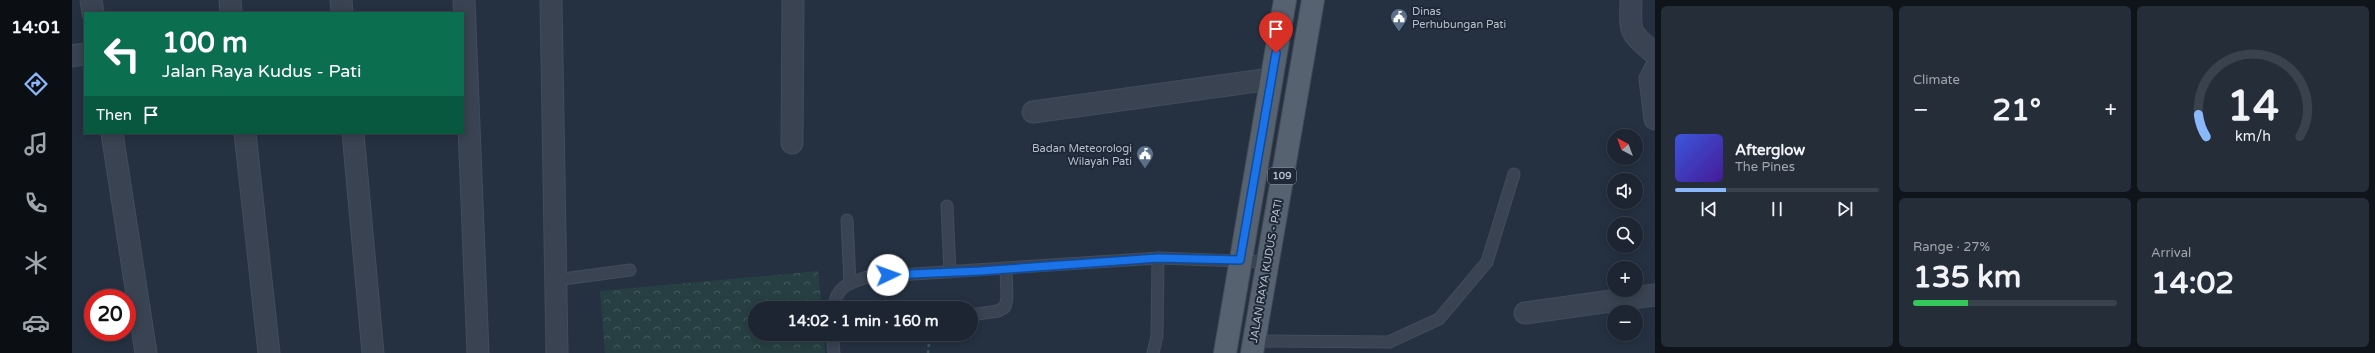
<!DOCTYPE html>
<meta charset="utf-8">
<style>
:root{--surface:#1c2531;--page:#252d39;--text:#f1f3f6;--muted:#a0a5ab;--line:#3a424d;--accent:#8bb8fa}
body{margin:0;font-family:"Varela Round",sans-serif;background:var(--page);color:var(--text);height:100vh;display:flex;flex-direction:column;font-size:15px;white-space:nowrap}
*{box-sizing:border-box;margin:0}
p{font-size:13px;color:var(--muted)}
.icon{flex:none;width:22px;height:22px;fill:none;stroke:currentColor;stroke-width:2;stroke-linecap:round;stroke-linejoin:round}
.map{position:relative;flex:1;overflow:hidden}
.side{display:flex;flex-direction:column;gap:6px;padding:6px;background:#0f141b;width:720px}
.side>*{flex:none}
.hud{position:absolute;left:12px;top:12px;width:380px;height:122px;border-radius:0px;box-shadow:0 2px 10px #0003,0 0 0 1px var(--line);background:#0b6e4f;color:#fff;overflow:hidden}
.needle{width:26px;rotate:319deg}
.tools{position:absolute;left:1535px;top:129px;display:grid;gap:8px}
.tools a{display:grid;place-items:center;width:36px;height:36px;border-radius:50%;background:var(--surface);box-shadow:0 2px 10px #0003,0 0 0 1px var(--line);font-size:20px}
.speed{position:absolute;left:12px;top:289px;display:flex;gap:8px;font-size:20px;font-weight:700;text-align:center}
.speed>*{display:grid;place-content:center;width:52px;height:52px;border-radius:50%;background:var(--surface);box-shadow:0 2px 10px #0003,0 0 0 1px var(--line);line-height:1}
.speed .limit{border:6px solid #d22;background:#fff;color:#111}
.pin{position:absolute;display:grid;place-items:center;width:34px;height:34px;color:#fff;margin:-41px -17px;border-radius:50% 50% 50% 0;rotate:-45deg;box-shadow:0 0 4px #0007}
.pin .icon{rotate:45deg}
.me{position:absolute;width:44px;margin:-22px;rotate:87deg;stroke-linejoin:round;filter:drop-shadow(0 0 3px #0008)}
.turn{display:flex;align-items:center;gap:14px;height:84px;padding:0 12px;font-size:18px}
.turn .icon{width:52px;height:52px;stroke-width:2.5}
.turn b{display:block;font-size:28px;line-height:34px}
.then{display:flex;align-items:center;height:38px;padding:0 12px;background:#0003;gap:8px;font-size:15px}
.big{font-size:30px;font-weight:800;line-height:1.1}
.side .widget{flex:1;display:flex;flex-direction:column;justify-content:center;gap:6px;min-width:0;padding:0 14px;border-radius:6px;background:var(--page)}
.side .dial{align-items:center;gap:0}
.dial svg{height:104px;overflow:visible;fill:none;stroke:var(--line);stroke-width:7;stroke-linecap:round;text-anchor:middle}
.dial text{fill:var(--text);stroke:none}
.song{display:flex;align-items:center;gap:12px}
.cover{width:48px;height:48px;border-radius:6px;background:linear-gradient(135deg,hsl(230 70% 55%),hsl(260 70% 35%))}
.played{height:4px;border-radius:2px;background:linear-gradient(90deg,var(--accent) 25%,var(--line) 25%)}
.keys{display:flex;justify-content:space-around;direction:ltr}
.heat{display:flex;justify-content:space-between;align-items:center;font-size:22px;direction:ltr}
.charge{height:6px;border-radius:3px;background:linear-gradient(90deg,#34c759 27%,var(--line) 0)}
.side .tiles{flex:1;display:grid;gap:6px;grid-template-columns:repeat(3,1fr)}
.widget:first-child{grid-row:span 2}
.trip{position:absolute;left:676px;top:301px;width:230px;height:40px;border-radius:20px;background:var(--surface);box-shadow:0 2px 10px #0003,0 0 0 1px var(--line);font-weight:800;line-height:40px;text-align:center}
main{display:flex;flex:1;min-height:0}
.dock{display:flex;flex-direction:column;width:72px;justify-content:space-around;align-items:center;background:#0b0f14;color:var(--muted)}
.dock .icon{width:28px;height:28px}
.dock .selected{color:var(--accent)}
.dock b{font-size:18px;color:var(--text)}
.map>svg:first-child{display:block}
</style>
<main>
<nav class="dock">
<b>14:01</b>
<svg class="icon selected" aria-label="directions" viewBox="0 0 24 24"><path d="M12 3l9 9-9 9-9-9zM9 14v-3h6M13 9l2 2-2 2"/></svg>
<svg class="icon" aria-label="music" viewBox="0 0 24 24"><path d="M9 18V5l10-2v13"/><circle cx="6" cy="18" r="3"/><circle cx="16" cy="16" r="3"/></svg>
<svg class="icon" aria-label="phone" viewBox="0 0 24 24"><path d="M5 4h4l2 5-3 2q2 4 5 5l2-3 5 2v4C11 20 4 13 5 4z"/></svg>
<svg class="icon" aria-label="climate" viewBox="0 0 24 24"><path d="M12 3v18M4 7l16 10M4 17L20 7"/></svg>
<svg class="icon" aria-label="car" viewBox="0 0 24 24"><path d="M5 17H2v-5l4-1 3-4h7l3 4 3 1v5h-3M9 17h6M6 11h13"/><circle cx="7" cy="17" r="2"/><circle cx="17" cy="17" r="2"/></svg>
</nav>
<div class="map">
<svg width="1583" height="353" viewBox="0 0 1583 353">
<defs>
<pattern id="forest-crowns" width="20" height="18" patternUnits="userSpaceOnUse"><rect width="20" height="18" fill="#273f42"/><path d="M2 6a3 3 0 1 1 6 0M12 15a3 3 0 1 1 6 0" fill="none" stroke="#44595c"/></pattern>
</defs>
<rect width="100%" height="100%" fill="#253141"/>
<path fill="url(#forest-crowns)" d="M746,271L750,308H683V334H752L753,353H533L528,291Z"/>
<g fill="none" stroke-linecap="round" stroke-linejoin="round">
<defs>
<g id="service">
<path d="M875,206L878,272"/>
<path d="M775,220L778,283"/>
<path d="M484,280L558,270"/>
<path d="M762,308C763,287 777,283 795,277L1086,258L1195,262"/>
<path d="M899,315L926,311L933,307L935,298L934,268"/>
<path d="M760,334L762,353"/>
<path d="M1182,341L1317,342L1367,319L1415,262L1442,174"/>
<path d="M1081,353L1085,336L1086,258"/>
</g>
<g id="minor">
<path d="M19,0L21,13"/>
<path d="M158,0L159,13"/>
<path d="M269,0L270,13"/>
<path d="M392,0L406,353"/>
<path d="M479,0L485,353"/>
<path d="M1559,0C1558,35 1557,31 1583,54"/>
<path d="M0,56L13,54"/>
<path d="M1583,69L1578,79L1583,119"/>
<path d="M961,112L1199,79"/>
<path d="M40,133L74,353"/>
<path d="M173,133L197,353"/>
<path d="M281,133L301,353"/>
<path d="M720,143L721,0"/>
<path d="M1453,313L1583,295"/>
</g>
<g id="primary">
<path d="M1153,353L1213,0"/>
<path d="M1180,353L1241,0"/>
</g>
</defs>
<use href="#service" stroke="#434c5a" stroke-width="13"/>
<use href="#minor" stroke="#434c5a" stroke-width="23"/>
<use href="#primary" stroke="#434c5a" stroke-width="24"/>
<path stroke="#40585a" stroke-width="2.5" stroke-dasharray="3 3" stroke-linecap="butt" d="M856,353L858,334"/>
<use href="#service" stroke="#394351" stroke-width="11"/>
<use href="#minor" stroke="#394351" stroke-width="21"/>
<use href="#primary" stroke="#576271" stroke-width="22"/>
</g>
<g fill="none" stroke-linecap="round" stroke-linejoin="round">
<defs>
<path id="route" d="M816,275L908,271L1086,258L1168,260L1204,53"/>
</defs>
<use href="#route" stroke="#114b97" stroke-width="10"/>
<use href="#route" stroke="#1a73e8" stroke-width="7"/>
</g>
<defs>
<symbol id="civic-pin" viewBox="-11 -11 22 30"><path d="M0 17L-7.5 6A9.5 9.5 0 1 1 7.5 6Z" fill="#5c6f8a" stroke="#1e2836"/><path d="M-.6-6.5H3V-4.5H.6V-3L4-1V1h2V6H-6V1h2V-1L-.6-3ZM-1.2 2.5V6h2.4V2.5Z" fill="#fff"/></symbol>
</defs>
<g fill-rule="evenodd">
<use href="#civic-pin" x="1317" y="7" width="20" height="27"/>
<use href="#civic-pin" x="1063" y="144" width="20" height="27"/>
</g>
<g text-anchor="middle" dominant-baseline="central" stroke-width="4" stroke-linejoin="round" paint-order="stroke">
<rect fill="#1e2836" stroke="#88919e" stroke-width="1" x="1196" y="168" width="28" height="16" rx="3"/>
<g font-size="10" font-weight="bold" fill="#b6becb">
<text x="1210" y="176">109</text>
</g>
<g font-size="11" fill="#b6becb" stroke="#1e2836" text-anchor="start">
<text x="1340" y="11">Dinas<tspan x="1340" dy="13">Perhubungan Pati</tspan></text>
<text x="1060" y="148" text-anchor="end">Badan Meteorologi<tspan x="1060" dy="13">Wilayah Pati</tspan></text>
</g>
<g font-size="11" fill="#b6becb" stroke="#1e2836">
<text transform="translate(1194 271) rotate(-80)">JALAN RAYA KUDUS - PATI</text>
</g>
</g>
</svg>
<div class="tools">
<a><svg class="needle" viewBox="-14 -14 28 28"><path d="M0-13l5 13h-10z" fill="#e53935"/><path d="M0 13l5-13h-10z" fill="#a0a5ab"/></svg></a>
<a><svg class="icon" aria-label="sound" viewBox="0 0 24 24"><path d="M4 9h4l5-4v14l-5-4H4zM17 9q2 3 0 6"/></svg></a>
<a><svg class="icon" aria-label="search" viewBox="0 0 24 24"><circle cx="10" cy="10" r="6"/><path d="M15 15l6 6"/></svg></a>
<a>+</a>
<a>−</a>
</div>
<div class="speed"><div class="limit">20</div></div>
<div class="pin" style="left:1204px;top:53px;background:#d93025"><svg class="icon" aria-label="arrive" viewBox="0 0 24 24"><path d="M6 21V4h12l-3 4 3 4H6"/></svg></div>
<svg class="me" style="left:816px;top:275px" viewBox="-20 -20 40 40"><circle r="19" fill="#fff"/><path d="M0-13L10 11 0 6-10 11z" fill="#1a73e8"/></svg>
<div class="trip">14:02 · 1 min · 160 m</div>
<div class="hud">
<div class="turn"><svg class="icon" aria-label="left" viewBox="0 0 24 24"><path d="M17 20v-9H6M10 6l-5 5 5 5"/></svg><div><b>100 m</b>Jalan Raya Kudus - Pati</div></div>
<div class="then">Then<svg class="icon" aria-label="arrive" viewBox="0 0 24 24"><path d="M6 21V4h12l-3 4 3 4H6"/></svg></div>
</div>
</div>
<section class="side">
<div class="tiles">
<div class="widget">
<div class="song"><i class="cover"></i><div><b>Afterglow</b><p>The Pines</p></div></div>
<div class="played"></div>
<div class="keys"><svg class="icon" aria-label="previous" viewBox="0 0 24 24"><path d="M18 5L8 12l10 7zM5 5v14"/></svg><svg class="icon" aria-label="pause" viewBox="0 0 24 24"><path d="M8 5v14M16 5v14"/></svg><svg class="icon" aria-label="next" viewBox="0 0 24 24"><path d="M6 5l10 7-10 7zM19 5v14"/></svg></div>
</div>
<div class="widget"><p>Climate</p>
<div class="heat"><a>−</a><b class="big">21°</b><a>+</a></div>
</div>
<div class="widget dial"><svg viewBox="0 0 100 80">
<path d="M14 69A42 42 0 1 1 86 69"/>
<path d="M14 69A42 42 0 0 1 8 52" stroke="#8bb8fa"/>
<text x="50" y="56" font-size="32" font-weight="700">14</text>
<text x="50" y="72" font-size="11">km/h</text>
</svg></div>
<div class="widget"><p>Range · 27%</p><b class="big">135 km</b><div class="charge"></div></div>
<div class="widget"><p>Arrival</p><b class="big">14:02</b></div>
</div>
</section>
</main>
